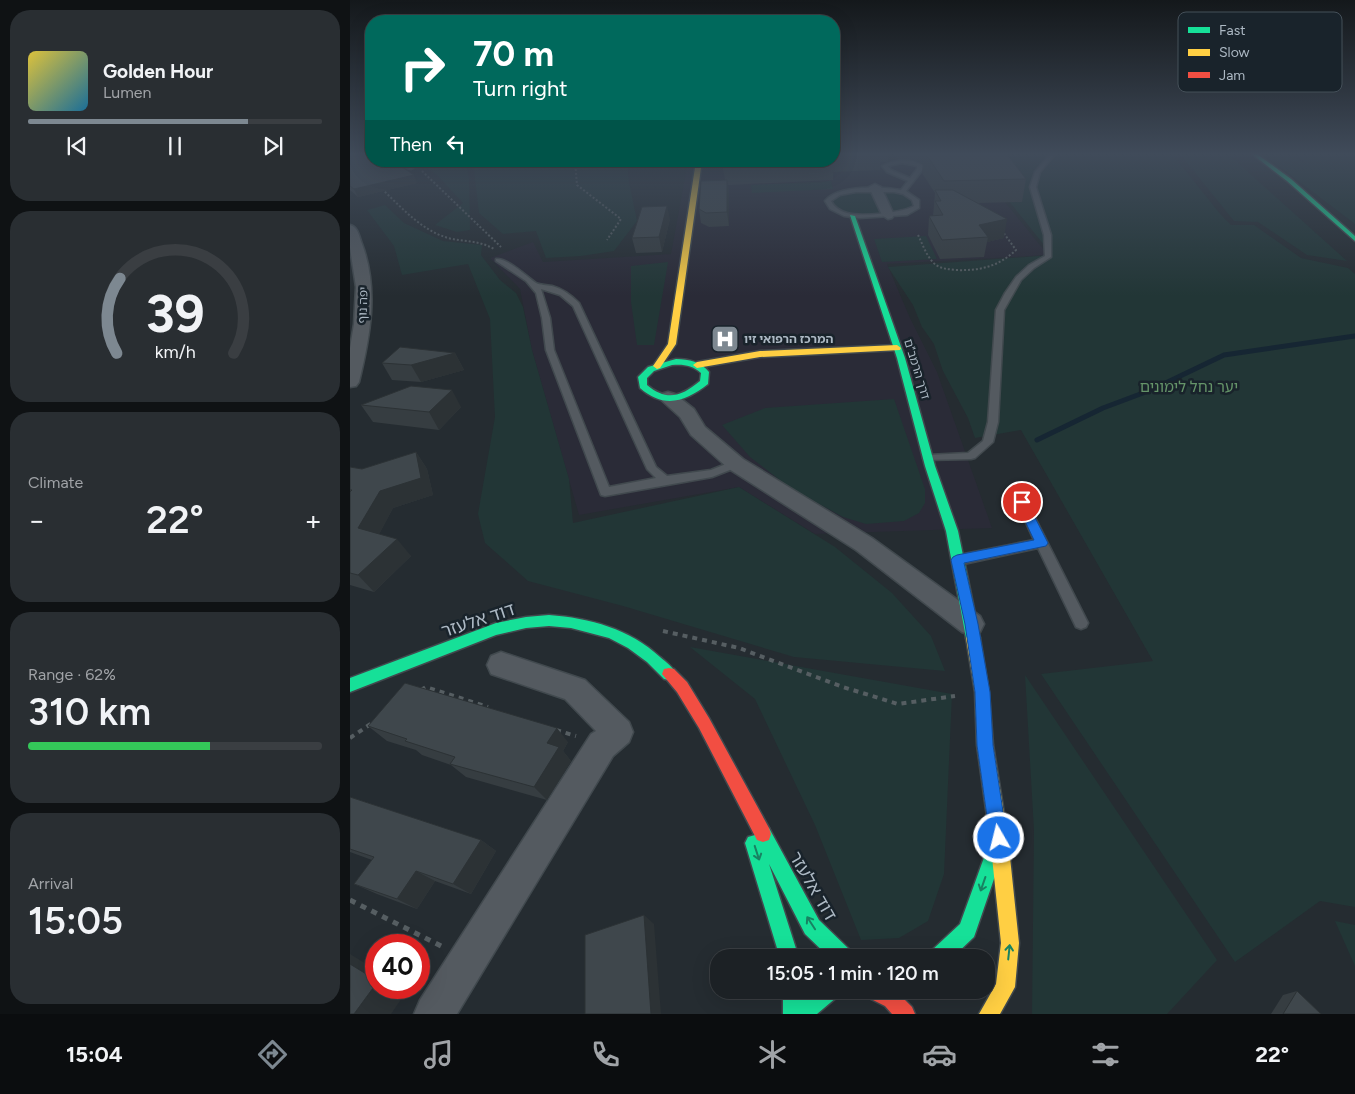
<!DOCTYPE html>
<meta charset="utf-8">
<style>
:root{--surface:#1c2125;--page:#292e32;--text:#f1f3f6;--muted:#a0a3a7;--line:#3a3e42;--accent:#7d8891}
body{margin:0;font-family:Figtree,"Noto Sans Hebrew",sans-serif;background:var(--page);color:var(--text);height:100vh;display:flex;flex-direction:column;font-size:19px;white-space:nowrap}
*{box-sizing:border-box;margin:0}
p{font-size:16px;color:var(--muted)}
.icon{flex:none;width:28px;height:28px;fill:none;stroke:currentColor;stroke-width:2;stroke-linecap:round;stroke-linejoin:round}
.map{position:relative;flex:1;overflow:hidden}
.side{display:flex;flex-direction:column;gap:10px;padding:10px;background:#0f1214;width:350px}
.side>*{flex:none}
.banner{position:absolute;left:15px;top:15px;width:475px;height:152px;border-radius:20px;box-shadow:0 5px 20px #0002,0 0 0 1px var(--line);background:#00695c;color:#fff;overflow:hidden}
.speed{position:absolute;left:15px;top:934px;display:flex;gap:10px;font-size:25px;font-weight:700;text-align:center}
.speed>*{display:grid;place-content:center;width:65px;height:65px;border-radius:50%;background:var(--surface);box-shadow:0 5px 20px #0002,0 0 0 1px var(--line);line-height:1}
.speed .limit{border:8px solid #d22;background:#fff;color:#111}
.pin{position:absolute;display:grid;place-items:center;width:42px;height:42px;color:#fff;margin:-21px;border:2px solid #fff;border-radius:50%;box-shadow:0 1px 5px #0007}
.me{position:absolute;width:55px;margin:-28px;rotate:352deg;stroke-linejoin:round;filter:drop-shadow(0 0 4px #0008)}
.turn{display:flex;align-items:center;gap:18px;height:105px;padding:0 25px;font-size:22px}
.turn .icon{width:65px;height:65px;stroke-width:2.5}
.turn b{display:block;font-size:35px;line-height:42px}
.then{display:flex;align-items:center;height:48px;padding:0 25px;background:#0003;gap:10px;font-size:19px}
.big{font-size:38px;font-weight:600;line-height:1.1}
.side .widget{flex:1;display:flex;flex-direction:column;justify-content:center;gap:8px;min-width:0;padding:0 18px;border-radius:20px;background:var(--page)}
.side .dial{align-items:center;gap:0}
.dial svg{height:130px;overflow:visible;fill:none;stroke:var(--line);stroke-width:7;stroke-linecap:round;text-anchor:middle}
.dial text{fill:var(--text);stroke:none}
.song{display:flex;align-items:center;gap:15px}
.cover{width:60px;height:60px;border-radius:8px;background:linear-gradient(135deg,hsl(50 70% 55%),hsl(200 70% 35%))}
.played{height:5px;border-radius:2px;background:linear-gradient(90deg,var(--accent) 75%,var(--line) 75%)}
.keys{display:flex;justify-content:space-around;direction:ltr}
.heat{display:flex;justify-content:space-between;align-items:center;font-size:28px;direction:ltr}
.charge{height:8px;border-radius:4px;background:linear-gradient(90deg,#34c759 62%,var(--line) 0)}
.trip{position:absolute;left:360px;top:949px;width:285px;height:50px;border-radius:20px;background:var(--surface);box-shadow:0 5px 20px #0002,0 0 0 1px var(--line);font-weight:600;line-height:50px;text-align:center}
.menu{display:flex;height:80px;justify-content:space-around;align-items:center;background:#0b0d0f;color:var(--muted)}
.menu .icon{width:35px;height:35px}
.menu .current{color:var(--accent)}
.menu b{font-size:22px;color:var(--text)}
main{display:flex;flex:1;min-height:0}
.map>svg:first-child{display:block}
</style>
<main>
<section class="side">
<div class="widget">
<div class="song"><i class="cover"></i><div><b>Golden Hour</b><p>Lumen</p></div></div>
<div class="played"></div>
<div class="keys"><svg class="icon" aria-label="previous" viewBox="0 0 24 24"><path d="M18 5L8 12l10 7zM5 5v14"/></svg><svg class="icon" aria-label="pause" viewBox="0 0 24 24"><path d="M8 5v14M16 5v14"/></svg><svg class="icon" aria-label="next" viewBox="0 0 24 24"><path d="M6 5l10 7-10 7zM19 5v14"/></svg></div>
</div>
<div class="widget dial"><svg viewBox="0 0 100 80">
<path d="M14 69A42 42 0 1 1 86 69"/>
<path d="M14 69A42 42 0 0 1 16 23" stroke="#7d8891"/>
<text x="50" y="56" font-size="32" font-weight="700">39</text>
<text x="50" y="72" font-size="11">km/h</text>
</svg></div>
<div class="widget"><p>Climate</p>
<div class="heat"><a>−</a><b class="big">22°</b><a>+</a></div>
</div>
<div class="widget"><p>Range · 62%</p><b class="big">310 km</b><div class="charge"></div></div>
<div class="widget"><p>Arrival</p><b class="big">15:05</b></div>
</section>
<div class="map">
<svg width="1005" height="1014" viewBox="0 0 1005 1014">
<rect width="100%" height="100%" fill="#252c31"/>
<path fill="#2a2b37" d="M616,154L698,255L537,264L560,318L587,372L642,528L465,534L389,487L229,515L182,350L170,289L140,258L183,242L193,262L321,254L338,161H484Z"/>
<g fill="#223636">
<path d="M621,154H822L871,215L881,225H904L951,258L998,268L1005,274V907L970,901L885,962L691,674L803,661L671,430L625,438L618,418L593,371L584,344L572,327L563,305L538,267L702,255Z"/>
<path d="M830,154H878L997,261L957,255L908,222L884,221Z"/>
<path d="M913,154H935L953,162L955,161L943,154H1005V224Z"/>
<path d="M69,161H116L119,179L120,230L107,232L85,225L113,203L88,176Z"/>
<path d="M123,161H277L279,182L287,221L264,251L231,256L196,258L186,231L153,234L129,213Z"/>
<path d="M481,181L483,189L402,193L401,185Z"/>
<path d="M540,192L550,193L561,199L563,204L561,208C540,216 506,219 486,208L483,201L484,197L493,193Z"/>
<path d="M35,205L54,223L93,241L132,245L131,255L150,280L166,293L173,307L182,350L219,479L223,523L389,487L485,547L542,593L581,636L595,671L444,657L273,606L178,581L135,543L128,514L145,417L140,319L118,264L52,275L44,246L17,210Z"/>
<path d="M576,236L587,259L532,262L524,239Z"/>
<path d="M318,262L304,345H287L281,302V266Z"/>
<path d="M544,399L575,489V503L569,513L554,521L516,524L493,517L440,488L400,457L372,425L415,408Z"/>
<path d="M340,647L602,694L594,874L578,921L549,938L511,940L465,825L405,699Z"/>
<path d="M675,675L867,960L817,1014H682L684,830Z"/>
<path d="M985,921L1005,925V966Z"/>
</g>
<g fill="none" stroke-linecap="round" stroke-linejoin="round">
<path stroke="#162633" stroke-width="3" d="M193,166L195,161"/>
<path stroke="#162633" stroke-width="5" d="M687,440L753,408L801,390L874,355L1005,336"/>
<defs>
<g id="lane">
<path d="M700,154H705L690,172L686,187L701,235V257L684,268L671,280L654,310L648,422L643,442L625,458L621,459L574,460L573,458L574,456L578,455L618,453L633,441L638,422L646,310L655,293L666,277L679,265L695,256L694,235L680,187L685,172Z"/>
<path d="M552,160L563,161L572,165L573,169L556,191L569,200V208L557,215L509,218L494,216L480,209L475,201C487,185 532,186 551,190L558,181L537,172L532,166L541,162ZM552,163L567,166V169L560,178L541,170L538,166ZM506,192H544L553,194L562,200L564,206C552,213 511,217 497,213C490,211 484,207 481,201L490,195Z"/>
<path d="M146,259C158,258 176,276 186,283C190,285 197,285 202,286C213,289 221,295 229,303L306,467L317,476L361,470L386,460L391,464L390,466L362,477L255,496L251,495L196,350L192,318L186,293L176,281L146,261ZM191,289L210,295L223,306L297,469L306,478L259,487L204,350L200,318Z"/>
<path d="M665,484L670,488L736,619L738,623L736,627L731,629L726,627L688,548L609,565L605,563L603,560L605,557L609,555L684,540L660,488Z"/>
</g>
<g id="street">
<path d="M52,161H63L66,166L61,169L57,168Z"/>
<path d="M525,184L531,187L544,215L542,218L538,219L532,215L519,187Z"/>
<path d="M0,225C8,227 9,236 12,244C29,289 20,337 9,382L6,386L0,387V348L4,324L6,287L0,248Z"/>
<path d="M318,392L325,394L344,409L355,427L393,459L522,538L630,616L634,624L630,632L621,635L612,632L506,550L379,469L341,435L330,417L309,398L311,394Z"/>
<path d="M151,652L235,680L279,722L283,732L279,742L263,756L107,1014H64L70,1000L241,734L246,731L215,699L141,674L137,665L141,656Z"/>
</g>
<g id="fast">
<path d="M902,154H907L941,179L1005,236V241L937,181Z"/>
<path d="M500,215L505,216L555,358L585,466L608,531L630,638L628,642L623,644L618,642L616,638L596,531L575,466L547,358Z"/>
<path d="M326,359C339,359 351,362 359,372L358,384C335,402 314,409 290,388L288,377L298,367ZM322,365C333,364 342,365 351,373L350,381C332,396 317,402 297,385V378L304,371Z"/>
<path d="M199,615C240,618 280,629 310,657C316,662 323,667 326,674L324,679L319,680L314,679L297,662L278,648L259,638L221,628L199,626L176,628L146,635L0,692V678L146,623L176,617Z"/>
<path d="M413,826L419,828L469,920L501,951L503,958H480L455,934L419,864L449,958H430L395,843L398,837L405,835L407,828Z"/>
<path d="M646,838L652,841L655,847L624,937L602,958H579L581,951L610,924L640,841Z"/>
<path d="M433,990H453V999L464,990H490L487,997L467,1014H433Z"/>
</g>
<g id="slow">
<path d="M346,161H352L326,344L310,368L307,369L303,366L318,344Z"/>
<path d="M547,345L551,348L550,350L410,357L347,368L343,365L347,362L410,351Z"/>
<path d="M623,632L628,634L630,638L639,692L643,745L658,838L669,943L665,987L650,1014H629L646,984L651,943L640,838L627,745L625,692L616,638L618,634Z"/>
</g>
<g id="jam">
<path d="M319,668L324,669L337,682L359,718L419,828L421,834L419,840L413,842L407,840L349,728L327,692L312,674L314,669Z"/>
<path d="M514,990H545L562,1007L565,1014H542L535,1006L517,997Z"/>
</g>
</defs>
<use href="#lane" stroke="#41494e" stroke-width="3"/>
<use href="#street" stroke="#41494e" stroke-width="3"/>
<use href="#fast" stroke="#41494e" stroke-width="3"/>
<use href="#slow" stroke="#41494e" stroke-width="3"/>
<use href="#jam" stroke="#41494e" stroke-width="3"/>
<g stroke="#565e62" stroke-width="2" stroke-dasharray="2 2" stroke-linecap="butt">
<path d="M225,161L227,185L271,219L257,240"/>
<path d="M72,171L151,247"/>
<path d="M32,189C52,208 71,230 98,238C114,242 129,240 144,249"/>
<path d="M568,235C573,245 577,258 586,265C592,269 598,269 605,270C629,271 648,267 666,250L653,232"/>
</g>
<g stroke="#565e62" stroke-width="4" stroke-dasharray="5 5" stroke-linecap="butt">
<path d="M313,631L389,648L493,687L548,704L605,696"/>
<path d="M71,690L76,687L138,707"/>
<path d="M206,730L226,736"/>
<path d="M0,738L22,723"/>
</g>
<path stroke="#565e62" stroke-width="5" stroke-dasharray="6 6" stroke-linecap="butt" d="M0,900L93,947"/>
<use href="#lane" fill="#545a60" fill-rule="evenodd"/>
<use href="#street" fill="#545a60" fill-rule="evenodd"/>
<use href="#fast" fill="#16e098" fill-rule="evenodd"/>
<use href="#slow" fill="#ffcf43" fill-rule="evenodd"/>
<use href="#jam" fill="#f24e42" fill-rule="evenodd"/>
</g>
<g fill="#363d41">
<path d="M0,154L67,183L8,197L0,190Z"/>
<path d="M484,154H657L676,179L672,202L629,203L654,238L637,242L634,257L590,259L578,235L579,216H583L585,193L572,173L573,164L561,159L547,158L538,162H530V170L483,172V180L378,185L379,193V226L359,227L351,223L349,209L375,180L372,161H484Z"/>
<path d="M320,219L312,252L286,253L282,238Z"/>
<path d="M105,353L114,370L71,382L42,380L32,363Z"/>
<path d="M11,405L111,407L89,430L23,422Z"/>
<path d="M66,452L77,469L83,495L43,508L29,534L61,556L24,592L0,585V467L12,469Z"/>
<path d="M18,726L218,742L213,751L221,761L197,800L116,777L101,765L72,755L66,750L37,741Z"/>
<path d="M0,797L131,840L146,851L121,894L85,881L67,909L27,894L4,884L22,860L0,852Z"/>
<path d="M947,991L971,1014H921L933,995Z"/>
</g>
<g fill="#2c3235">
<path d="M538,154H547V158L538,162Z"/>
<path d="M64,175L67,183L8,197L4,189Z"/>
<path d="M377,180L379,193V226L377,212Z"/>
<path d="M317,206L320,219L312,252L309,237Z"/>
<path d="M657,219L654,238L637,242L638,237L629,225Z"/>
<path d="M105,353L114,370L71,382L61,365Z"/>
<path d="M102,390L111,407L89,430L79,412Z"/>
<path d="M66,452L77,469L83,495L43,508L23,546L8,528L30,491Z"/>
<path d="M47,539L61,556L24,592L8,575Z"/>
<path d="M207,728L218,742L213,751L221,761L197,800L184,787L197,743Z"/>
<path d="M131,840L146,851L121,894L103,884Z"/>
<path d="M66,871L85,881L67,909L47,899Z"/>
<path d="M294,915L304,924L311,1014H301Z"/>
<path d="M0,954L26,970V980L0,964Z"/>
<path d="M26,984V988H56L58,989L41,1014H4Z"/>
</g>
<g fill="#3f474c" stroke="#2c3235">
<path d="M0,154H21V161H43L64,175L4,189L0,186Z"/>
<path d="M576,154H657L676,179L594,181Z"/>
<path d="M372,161H399L372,162Z"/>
<path d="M377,180V212L356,213L349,209L351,181Z"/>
<path d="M585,190H603L657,219L629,225L638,237L592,240L579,216L593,215L585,201H591Z"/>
<path d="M317,206L309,237L282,238L292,207Z"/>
<path d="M50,347L105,353L61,365L32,363Z"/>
<path d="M61,386L102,390L79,412L11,405Z"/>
<path d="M66,452L71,478L30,491L8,528L47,539L8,575L0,573V492L2,490H0V467L12,469Z"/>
<path d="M55,683L207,728L197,743L209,747L184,787L100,764L105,757L55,741L57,739L18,726Z"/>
<path d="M0,797L131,840L103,884L66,871L47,899L4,884L24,857L0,849Z"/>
<path d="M294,915L301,1014H235V935Z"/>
<path d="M0,964L26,980V984L4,1014H0Z"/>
<path d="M947,991L971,1014H933Z"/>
</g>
<defs><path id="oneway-shaft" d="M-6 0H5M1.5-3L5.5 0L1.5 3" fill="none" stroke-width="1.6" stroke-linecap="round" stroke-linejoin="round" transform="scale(1.25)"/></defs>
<g stroke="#188262">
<use href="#oneway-shaft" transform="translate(407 853) rotate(72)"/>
<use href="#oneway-shaft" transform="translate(633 884) rotate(109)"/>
<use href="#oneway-shaft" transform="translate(461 923) rotate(-123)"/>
<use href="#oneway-shaft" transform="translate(659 952) rotate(-84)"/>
</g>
<linearGradient id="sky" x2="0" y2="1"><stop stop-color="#14181b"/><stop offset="0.52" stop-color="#404b5a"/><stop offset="1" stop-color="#404b5a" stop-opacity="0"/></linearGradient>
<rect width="1005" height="296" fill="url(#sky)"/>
<path fill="#1a73e8" stroke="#114b97" d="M672,498L677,502L698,543L696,546L614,563L628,624L640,692L643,745L657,838L655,844L649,847L643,844L640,838L627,745L625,692L615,624L601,560L603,557L607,555L684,540L666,502Z"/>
<defs>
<symbol id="hospital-square" viewBox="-11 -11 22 22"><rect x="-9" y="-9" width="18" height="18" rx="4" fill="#7d8891" stroke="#19232b"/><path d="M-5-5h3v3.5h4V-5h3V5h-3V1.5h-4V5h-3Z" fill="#fff"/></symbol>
</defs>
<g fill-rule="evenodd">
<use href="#hospital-square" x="359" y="323" width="32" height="32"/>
</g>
<g text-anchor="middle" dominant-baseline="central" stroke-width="5" stroke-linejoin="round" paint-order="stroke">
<g font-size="12" fill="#adb9c4" stroke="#19232b">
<text transform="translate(13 305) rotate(-88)">יפה נוף</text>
<text transform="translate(567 369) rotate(73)">דרך הרמב"ם</text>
</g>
<g font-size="12" font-weight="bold" fill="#adb9c4" stroke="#19232b" text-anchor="start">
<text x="394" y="339">המרכז הרפואי זיו</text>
</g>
<g font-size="15" fill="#659469" stroke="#19232b">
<text x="839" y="387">יער נחל לימונים</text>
</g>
<g font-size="18" fill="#adb9c4" stroke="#19232b">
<text transform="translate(128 620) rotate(-18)">דוד אלעזר</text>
<text transform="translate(463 886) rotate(60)">דוד אלעזר</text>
</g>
</g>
<rect x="828" y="12" width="164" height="80" rx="8" fill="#19232b" stroke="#455059" stroke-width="1"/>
<rect x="838" y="27" width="22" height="6" fill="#16e098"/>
<rect x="838" y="49" width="22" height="7" fill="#ffcf43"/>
<rect x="838" y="72" width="22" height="6" fill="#f24e42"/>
<g font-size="14" fill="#adb9c4">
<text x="869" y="35">Fast</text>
<text x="869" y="57">Slow</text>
<text x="869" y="80">Jam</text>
</g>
</svg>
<div class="speed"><div class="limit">40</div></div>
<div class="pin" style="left:672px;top:502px;background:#d93025"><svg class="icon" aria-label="arrive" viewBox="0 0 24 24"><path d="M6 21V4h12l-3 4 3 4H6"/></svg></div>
<svg class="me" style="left:649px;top:838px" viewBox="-20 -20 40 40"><circle r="17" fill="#1a73e8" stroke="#fff" stroke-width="3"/><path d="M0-11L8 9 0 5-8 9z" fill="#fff"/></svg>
<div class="trip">15:05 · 1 min · 120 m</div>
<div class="banner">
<div class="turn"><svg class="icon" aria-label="right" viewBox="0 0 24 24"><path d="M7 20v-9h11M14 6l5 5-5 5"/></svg><div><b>70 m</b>Turn right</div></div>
<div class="then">Then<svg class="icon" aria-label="left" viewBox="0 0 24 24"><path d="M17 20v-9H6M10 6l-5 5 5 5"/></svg></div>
</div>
</div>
</main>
<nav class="menu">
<b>15:04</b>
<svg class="icon current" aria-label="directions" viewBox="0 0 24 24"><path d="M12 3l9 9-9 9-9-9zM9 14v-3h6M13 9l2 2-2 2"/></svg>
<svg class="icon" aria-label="music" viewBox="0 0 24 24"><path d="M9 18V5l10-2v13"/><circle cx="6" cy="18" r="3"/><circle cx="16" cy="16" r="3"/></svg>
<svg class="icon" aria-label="phone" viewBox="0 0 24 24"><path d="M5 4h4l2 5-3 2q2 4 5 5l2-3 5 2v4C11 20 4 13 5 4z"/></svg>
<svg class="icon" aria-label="climate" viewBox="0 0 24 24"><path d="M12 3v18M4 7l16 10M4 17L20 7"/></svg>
<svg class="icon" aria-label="car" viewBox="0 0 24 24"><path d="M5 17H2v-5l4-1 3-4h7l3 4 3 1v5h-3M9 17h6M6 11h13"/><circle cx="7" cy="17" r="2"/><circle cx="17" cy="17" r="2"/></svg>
<svg class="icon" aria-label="filters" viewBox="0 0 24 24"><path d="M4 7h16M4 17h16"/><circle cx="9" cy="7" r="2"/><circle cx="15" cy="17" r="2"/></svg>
<b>22°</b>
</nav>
